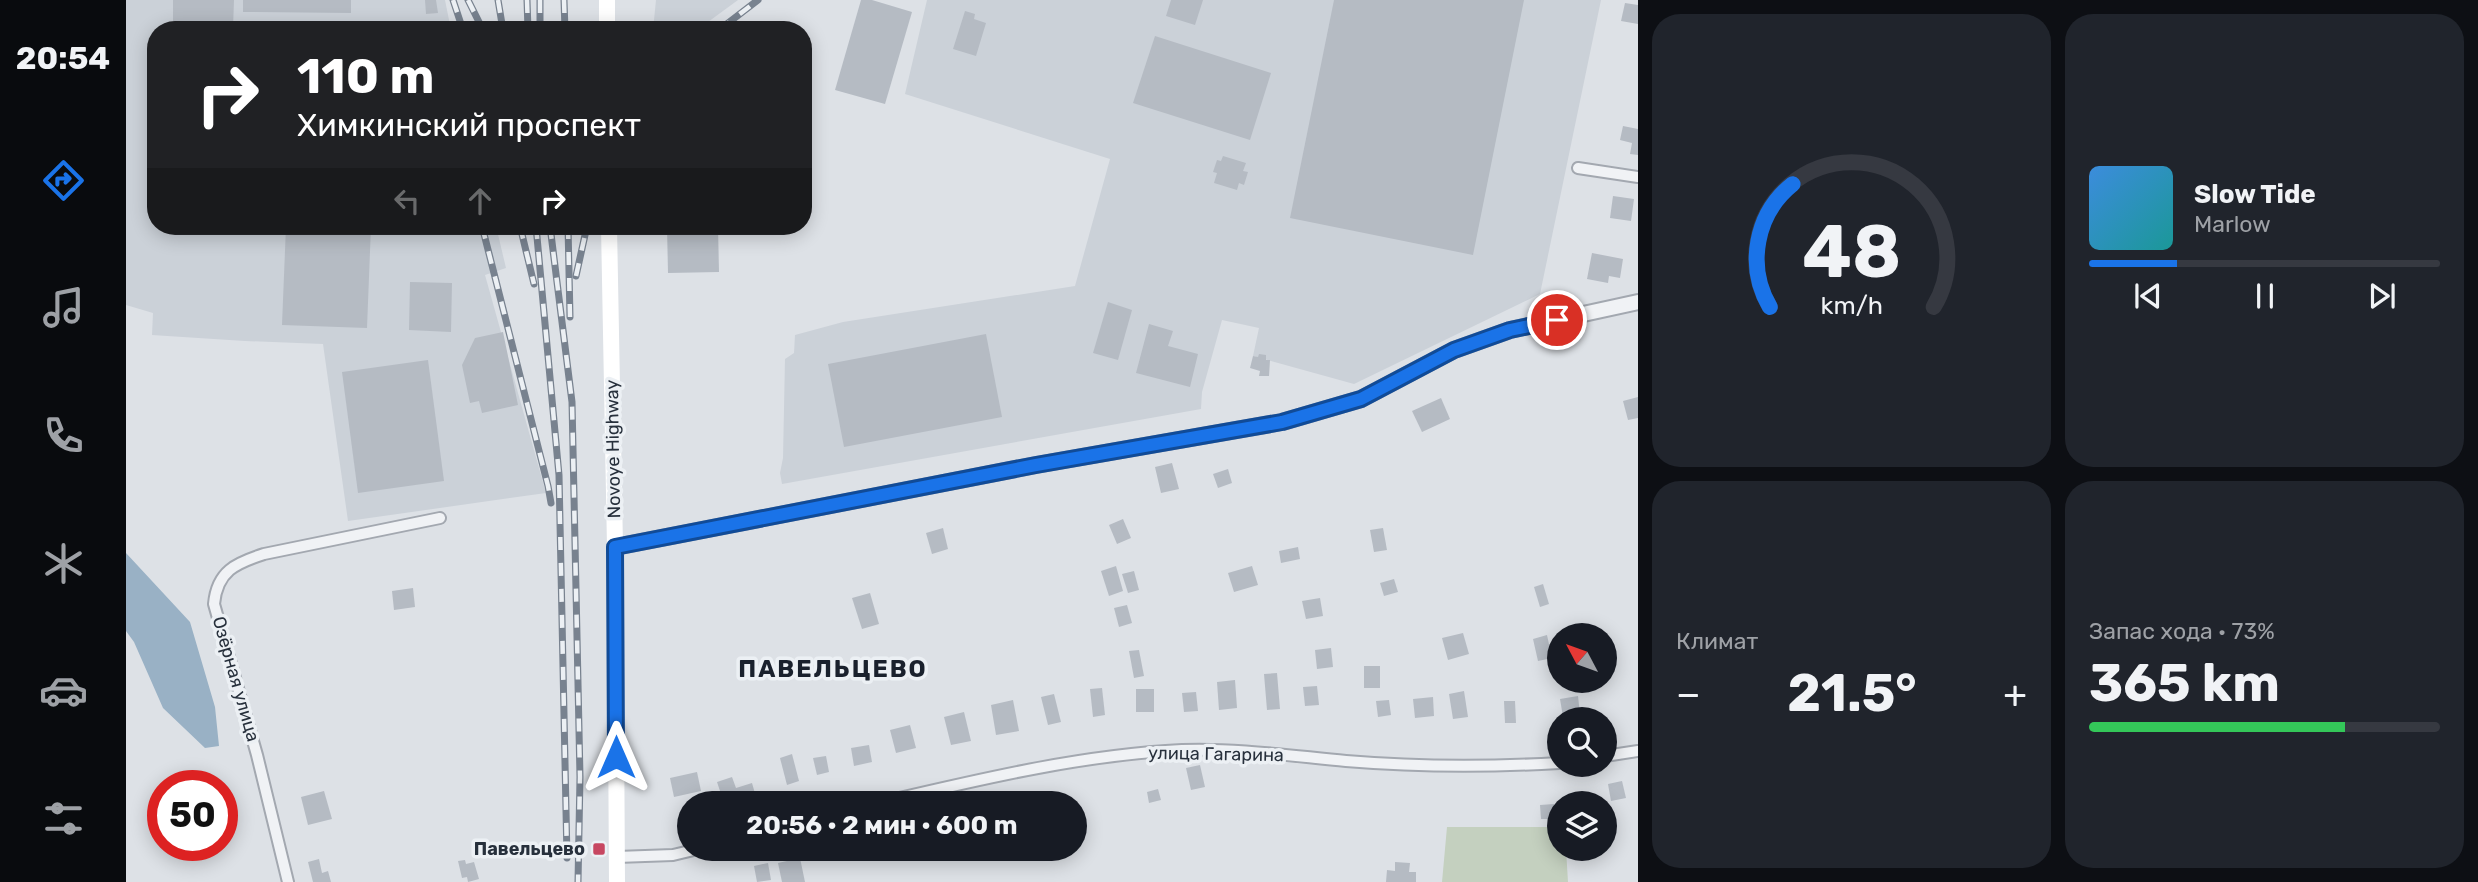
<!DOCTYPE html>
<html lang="ru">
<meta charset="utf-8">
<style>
:root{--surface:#171b24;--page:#20242c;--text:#f1f3f6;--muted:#9ea1a6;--line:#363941;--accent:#1a73e8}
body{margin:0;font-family:Rubik,sans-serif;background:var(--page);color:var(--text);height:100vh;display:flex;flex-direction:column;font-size:26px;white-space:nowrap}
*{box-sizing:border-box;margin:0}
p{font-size:23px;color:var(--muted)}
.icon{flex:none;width:38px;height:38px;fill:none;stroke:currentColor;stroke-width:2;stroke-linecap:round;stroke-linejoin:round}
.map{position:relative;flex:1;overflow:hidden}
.panel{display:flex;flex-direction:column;gap:14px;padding:14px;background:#0d0f14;width:840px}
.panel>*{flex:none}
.hud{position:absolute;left:21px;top:21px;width:665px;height:214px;border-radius:28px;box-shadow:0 4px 18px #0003;background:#202124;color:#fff;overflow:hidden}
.needle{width:46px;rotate:311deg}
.controls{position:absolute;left:1421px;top:623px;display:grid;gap:14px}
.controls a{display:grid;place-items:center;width:70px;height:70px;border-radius:50%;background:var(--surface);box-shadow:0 4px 18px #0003;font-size:35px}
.speed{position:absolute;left:21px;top:770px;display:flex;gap:14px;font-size:35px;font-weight:700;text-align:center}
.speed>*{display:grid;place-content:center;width:91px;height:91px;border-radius:50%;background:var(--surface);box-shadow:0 4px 18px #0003;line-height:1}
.speed .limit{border:10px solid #d22;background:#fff;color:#111}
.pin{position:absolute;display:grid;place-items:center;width:60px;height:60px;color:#fff;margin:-30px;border:4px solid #fff;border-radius:50%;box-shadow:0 2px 7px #0007}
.me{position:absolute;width:77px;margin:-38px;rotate:0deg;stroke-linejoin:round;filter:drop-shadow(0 0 5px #0008)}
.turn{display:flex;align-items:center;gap:24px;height:147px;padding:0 35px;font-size:32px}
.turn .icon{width:91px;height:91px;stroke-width:2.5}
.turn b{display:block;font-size:49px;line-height:60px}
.lanes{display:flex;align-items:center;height:66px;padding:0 35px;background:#0003;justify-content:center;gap:35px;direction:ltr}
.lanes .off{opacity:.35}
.big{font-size:52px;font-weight:700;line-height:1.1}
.panel .card{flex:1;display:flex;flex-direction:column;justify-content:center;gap:10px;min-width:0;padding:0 24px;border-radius:28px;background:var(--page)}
.panel .dial{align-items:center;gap:0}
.dial svg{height:182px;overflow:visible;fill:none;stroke:var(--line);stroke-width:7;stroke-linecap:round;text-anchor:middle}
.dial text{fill:var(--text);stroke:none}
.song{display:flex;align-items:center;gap:21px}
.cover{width:84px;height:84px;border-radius:10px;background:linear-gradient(135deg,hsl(210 70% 55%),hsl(180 70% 35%))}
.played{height:7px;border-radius:4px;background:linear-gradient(90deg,var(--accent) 25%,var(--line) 25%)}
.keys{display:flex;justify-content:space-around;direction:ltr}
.heat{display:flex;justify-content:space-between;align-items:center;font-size:38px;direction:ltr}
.charge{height:10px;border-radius:5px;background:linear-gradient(90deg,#34c759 73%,var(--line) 0)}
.panel .tiles{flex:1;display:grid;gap:14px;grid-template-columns:repeat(2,1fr)}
.trip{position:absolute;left:551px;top:791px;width:410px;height:70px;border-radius:35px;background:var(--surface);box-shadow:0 4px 18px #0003;font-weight:700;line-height:70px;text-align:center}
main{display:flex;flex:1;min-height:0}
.tabs{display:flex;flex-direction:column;width:126px;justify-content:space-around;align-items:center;background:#090b0e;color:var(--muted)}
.tabs .icon{width:49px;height:49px}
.tabs .current{color:var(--accent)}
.tabs b{font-size:32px;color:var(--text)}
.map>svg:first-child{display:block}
</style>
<main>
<nav class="tabs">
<b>20:54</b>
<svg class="icon current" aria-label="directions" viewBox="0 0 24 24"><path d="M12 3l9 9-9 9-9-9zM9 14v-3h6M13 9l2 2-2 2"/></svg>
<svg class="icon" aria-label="music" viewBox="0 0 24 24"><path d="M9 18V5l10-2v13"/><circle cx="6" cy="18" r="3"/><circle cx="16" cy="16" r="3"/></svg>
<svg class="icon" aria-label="phone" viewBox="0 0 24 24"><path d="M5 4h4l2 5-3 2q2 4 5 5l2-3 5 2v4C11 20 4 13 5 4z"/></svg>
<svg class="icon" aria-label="climate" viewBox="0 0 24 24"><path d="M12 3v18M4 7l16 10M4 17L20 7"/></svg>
<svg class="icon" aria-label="car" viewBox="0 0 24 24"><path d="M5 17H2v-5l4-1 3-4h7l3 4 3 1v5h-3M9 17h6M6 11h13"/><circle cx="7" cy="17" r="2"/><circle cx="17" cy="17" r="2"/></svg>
<svg class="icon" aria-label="filters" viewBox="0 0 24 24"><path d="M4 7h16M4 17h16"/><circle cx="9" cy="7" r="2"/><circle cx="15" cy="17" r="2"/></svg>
</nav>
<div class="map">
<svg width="1512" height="882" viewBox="0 0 1512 882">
<rect width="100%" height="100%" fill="#dde1e6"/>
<g fill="#cbd1d8">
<path d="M0,0H319L325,30H30V226H370L380,268L359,275L420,493L222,521L197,344L119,341L26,335L27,313L0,305Z"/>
<path d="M530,0H612L571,30H527Z"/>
<path d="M801,0H1475L1414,294L1228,384L1127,356L1133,328L1096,320L1076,392L1075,409L656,484L654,473L657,458L659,359L668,353L669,335L717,322L949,286L984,159L779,94Z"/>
</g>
<path fill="#c4d0bf" d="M1321,827H1433V849H1440L1442,882H1316Z"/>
<path fill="#99b1c5" d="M0,553L64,622L89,707L93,746L79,748L37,708L8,642L0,631Z"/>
<g fill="#b5bbc3">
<path d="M47,0H108L107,28L47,27Z"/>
<path d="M117,0H225V13L117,12Z"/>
<path d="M299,0H310L312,13L300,14Z"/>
<path d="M735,0H746L786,12L759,104L709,90Z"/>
<path d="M1045,0H1077L1069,25L1040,16Z"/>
<path d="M1208,0H1398L1347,255L1164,218Z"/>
<path d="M1499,3L1512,5V24L1495,21Z"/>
<path d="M839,11L849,14L848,19L860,23L850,56L827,49Z"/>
<path d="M1029,36L1145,73L1124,140L1007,103Z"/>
<path d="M1497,126L1512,129V155L1504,154L1506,143L1494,140Z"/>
<path d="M1097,156L1120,163L1117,171L1122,172L1118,185L1113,183L1111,190L1088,183L1091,173L1087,172L1091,160L1095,161Z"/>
<path d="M1487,196L1508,199L1505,221L1484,218Z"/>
<path d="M160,226H245L241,328L156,325Z"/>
<path d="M541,226H592L593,272L542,273Z"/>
<path d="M1466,253L1497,259L1494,278L1483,276L1482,283L1461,279Z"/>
<path d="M284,282L326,283L325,332L283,330Z"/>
<path d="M982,302L1006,310L992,360L967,353Z"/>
<path d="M1023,324L1047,331L1042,346L1072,354L1064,387L1010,373Z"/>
<path d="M377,332L392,405L356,413L353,401L344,403L336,365L349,338Z"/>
<path d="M860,334L876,417L718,447L702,364Z"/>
<path d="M1133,354L1140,355V360H1144L1143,376H1133L1134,371L1124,368L1127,356L1132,357Z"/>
<path d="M302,360L318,481L232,493L216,372Z"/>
<path d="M1512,397V418L1502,420L1497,401Z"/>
<path d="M1315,398L1324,419L1296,432L1286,411Z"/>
<path d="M1046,463L1053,489L1035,493L1029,467Z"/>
<path d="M1102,469L1106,483L1092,488L1087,474Z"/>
<path d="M997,519L1005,538L991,544L983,525Z"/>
<path d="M817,528L822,549L806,554L800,533Z"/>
<path d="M1257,528L1261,550L1248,552L1244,530Z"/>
<path d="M1172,547L1174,559L1155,563L1153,551Z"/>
<path d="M990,566L997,591L983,596L975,571Z"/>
<path d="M1126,566L1132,585L1108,592L1102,573Z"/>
<path d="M1008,571L1013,590L1002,593L996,574Z"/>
<path d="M1268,579L1272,592L1258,596L1254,583Z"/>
<path d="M1417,584L1423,604L1414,607L1408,587Z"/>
<path d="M287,588L289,607L268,610L266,591Z"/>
<path d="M744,593L753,624L736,629L726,598Z"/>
<path d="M1194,598L1197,616L1180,619L1176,601Z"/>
<path d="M1001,605L1006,623L993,627L988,608Z"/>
<path d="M1337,633L1343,654L1322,660L1316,638Z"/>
<path d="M1421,635L1426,658L1412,661L1407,639Z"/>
<path d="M1205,648L1207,667L1191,669L1189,650Z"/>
<path d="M1013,650L1018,676L1008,678L1003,651Z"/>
<rect x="1238" y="666" width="16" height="22"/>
<path d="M1151,673L1154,709L1141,710L1138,674Z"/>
<path d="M1109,680L1111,708L1093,710L1091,682Z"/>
<path d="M1191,686L1193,705L1179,706L1177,687Z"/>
<path d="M976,688L979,715L967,717L964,689Z"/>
<rect x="1010" y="689" width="18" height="23"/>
<path d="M1338,691L1342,717L1327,719L1323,694Z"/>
<path d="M1070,692L1072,711L1058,712L1056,693Z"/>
<path d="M928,694L935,722L922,725L915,697Z"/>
<path d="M1452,696L1454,714L1437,717L1434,699Z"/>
<path d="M1307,697L1308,716L1289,718L1287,699Z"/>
<path d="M887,700L893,731L870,735L865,705Z"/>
<path d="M1263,700L1265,715L1252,717L1250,701Z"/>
<path d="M1378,701H1389L1390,723H1379Z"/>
<path d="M838,712L845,741L825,745L818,717Z"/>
<path d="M784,725L790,748L770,753L764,730Z"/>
<path d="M743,745L746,762L728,766L725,748Z"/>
<path d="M666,754L673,781L661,785L654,758Z"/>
<path d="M700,756L703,772L691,775L687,758Z"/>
<path d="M1074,765L1079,787L1065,790L1060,768Z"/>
<path d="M571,772L575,791L548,797L544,778Z"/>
<path d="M606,777L610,788L626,783L630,797L611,803H598L591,782Z"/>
<path d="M1496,781L1500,798L1485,801L1482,784Z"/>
<path d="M1032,789L1035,800L1023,803L1021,792Z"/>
<path d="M198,791L206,819L182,825L175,797Z"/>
<path d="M910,795L912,803H895L894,799Z"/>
<path d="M1466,798V803H1440V802Z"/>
<path d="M1428,804V819H1415L1414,805Z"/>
<path d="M810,849H829L830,853L812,857Z"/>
<path d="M674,858L679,882H656L652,863Z"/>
<path d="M193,859L196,873L202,871L205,882H187L182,862Z"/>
<path d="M339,860L340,864L348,862L353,879L342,882L341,877L336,878L332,861Z"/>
<path d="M1269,862L1284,863L1283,872H1290V882H1260L1261,870L1269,871Z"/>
<path d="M642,863L645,880L631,882L628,866Z"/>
</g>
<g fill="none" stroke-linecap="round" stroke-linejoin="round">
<defs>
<g id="minor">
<path d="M1452,168L1512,177"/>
<path d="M1479,756L1512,751"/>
<path d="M752,803C851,780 953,755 1056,750C1111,748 1166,756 1220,761C1292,767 1362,767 1433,763"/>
<path d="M491,857L547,855L572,849"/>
<path d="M162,882L131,755L88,604C91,571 110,563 138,554L314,518"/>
</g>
<path id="tertiary" d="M489,547L910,465L1156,422L1235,399L1328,350L1384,330L1512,302"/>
</defs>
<use href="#minor" stroke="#a3a8b0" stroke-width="14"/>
<use href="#tertiary" stroke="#a3a8b0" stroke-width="18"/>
<use href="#minor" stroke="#f0f2f5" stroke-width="10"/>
<use href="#tertiary" stroke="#f0f2f5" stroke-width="14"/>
<g stroke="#fff" stroke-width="16">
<path d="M481,0V30"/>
<path d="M483,226L489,547L491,882"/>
</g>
<defs>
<g id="rail">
<path d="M327,0L337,30"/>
<path d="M342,0L357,30"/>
<path d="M372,0L377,30"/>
<path d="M401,0L402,30"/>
<path d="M414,0V30"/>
<path d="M438,0L439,30"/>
<path d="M593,30L632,0"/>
<path d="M356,226L422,486L425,503"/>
<path d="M394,226L408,284"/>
<path d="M410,226L433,475L441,858"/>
<path d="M424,226L446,402L454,777L452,882"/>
<path d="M442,226L444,317"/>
<path d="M450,276L461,226"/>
</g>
</defs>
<use href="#rail" stroke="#78828f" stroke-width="7"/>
<use href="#rail" stroke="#ecf0f4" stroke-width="4.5" stroke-dasharray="13" stroke-linecap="butt"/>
</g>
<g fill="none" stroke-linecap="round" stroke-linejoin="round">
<defs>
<path id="route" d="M490,757L489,547L910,465L1156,422L1235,399L1328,350L1384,330L1431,320"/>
</defs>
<use href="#route" stroke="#114b97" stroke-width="18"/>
<use href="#route" stroke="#1a73e8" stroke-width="12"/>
</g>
<rect fill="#c74761" stroke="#ecf0f4" stroke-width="2.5" x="466" y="842" width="14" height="14" rx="3.5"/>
<g text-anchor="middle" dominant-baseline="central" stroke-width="7" stroke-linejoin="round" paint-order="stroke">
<g font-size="18" fill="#27303c" stroke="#ecf0f4">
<text transform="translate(487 449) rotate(-91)">Novoye Highway</text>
<text transform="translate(110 679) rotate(74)">Озёрная улица</text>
<text transform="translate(1090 754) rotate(1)">улица Гагарина</text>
</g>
<g font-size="18" font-weight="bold" fill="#27303c" stroke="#ecf0f4" text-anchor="end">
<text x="459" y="849">Павельцево</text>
</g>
<g font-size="24" font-weight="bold" letter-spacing="2" fill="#1a212d" stroke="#ecf0f4">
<text x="707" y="669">ПАВЕЛЬЦЕВО</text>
</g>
</g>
</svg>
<div class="controls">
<a><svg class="needle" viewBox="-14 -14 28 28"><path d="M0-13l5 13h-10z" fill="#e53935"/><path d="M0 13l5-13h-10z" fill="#9ea1a6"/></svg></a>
<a><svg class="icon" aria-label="search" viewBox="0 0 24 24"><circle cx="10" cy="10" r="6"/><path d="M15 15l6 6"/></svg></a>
<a><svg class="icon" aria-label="layers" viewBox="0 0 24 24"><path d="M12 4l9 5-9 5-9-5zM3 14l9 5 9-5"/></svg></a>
</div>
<div class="speed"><div class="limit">50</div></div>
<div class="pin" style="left:1431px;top:320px;background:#d93025"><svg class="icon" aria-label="arrive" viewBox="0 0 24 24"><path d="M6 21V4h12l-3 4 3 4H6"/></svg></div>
<svg class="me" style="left:490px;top:757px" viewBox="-20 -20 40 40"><path d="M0-17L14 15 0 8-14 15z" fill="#1a73e8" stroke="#fff" stroke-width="4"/></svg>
<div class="trip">20:56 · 2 мин · 600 m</div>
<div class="hud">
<div class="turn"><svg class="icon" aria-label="right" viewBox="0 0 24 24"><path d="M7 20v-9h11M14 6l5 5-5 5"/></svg><div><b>110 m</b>Химкинский проспект</div></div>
<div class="lanes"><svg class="icon off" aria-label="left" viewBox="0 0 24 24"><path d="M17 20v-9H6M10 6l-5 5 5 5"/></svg><svg class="icon off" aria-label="ahead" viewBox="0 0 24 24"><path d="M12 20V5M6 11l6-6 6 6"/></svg><svg class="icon" aria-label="right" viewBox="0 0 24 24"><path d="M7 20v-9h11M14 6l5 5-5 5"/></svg></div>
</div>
</div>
<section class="panel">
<div class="tiles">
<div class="card dial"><svg viewBox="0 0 100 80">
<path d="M14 69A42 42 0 1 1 86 69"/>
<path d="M14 69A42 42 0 0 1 24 15" stroke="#1a73e8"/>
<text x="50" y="56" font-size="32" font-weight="700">48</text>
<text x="50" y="72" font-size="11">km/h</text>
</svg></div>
<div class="card">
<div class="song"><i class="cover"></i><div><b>Slow Tide</b><p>Marlow</p></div></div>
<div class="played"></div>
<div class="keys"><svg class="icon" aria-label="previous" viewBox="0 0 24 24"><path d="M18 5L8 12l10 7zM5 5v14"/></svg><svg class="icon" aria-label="pause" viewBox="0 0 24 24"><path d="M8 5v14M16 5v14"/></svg><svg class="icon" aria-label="next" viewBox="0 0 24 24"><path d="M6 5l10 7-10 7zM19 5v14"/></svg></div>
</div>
<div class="card"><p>Климат</p>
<div class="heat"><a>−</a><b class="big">21.5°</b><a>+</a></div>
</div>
<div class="card"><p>Запас хода · 73%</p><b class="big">365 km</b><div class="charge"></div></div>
</div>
</section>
</main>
